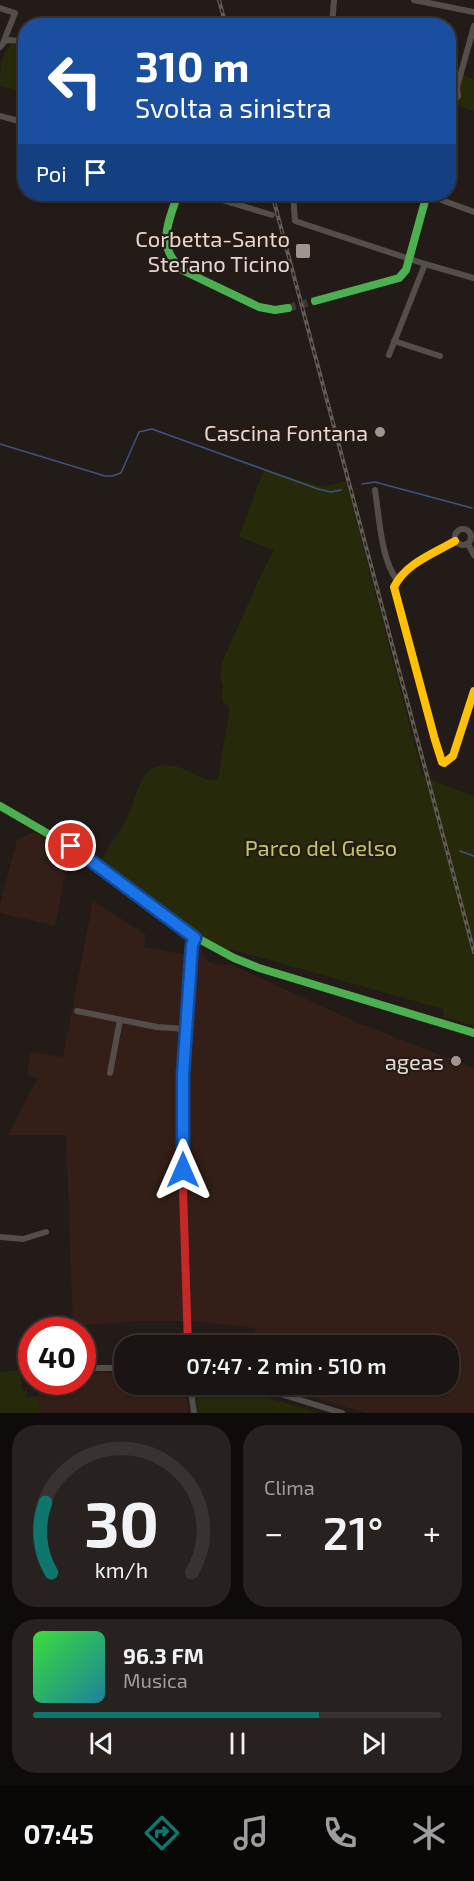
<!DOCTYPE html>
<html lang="it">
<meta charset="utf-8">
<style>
:root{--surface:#1a1412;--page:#272120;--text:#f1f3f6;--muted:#9f9e9f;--line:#383332;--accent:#0f766e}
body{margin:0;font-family:"Exo 2",sans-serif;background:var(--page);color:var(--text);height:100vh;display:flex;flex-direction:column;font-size:22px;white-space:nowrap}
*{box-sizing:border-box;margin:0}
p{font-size:20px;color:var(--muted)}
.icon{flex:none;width:33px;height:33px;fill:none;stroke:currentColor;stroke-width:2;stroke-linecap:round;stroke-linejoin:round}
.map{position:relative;height:1413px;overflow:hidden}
.panel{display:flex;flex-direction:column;gap:12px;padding:12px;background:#0e0b0a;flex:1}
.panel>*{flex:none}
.hud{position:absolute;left:18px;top:18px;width:438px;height:183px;border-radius:24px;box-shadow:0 2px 4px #0004,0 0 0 2px var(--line);background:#1a4fa0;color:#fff;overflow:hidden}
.speed{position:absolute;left:18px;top:1317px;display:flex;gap:12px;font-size:30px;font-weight:700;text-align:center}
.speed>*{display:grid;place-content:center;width:78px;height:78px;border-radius:50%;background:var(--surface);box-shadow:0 2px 4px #0004,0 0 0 2px var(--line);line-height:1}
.speed .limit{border:9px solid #d22;background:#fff;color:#111}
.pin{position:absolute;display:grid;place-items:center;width:51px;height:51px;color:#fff;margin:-26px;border:3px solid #fff;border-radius:50%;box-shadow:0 2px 6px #0007}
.me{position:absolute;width:66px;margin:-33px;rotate:0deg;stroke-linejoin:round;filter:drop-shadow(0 0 4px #0008)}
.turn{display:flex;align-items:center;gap:21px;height:126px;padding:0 18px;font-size:27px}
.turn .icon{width:78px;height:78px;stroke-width:2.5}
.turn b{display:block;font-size:42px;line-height:51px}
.then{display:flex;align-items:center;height:57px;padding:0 18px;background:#0003;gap:12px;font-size:22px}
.big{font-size:45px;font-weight:600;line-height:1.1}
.panel .tile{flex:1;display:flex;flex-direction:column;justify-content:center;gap:9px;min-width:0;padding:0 21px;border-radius:24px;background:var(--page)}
.panel .dial{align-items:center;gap:0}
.dial svg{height:156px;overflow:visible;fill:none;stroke:var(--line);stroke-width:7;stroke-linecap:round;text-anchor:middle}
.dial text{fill:var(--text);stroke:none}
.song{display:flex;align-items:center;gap:18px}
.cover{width:72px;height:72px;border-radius:9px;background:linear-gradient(135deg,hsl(120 70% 55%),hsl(190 70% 35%))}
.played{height:6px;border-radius:3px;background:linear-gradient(90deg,var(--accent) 70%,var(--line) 70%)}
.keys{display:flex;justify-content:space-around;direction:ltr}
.heat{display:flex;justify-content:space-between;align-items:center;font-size:33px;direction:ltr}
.panel .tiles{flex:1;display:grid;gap:12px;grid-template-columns:1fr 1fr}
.tile:last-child{grid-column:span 2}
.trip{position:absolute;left:114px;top:1335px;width:345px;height:60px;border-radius:24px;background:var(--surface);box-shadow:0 2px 4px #0004,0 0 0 2px var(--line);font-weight:600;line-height:60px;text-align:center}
.tab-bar{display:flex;height:96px;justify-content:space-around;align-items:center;background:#0a0807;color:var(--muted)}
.tab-bar .icon{width:42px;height:42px}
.tab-bar .on{color:var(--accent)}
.tab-bar b{font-size:27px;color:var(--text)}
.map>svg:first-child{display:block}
</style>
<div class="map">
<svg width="474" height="1413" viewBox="0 0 474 1413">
<rect width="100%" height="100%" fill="#231b18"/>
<g fill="#331f17">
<path d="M34,832L69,853L55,926L0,913V904L17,840Z"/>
<path d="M93,900L146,935L144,947L197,957L199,949H201L206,960L218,966L230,964L356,1022L474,1068V1413H366L272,1385L448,1384V1346L254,1345L255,1328L193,1321H135L73,1326L66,1135H8L38,1078L27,1075L31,1052L63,1057Z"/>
<path d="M83,1372L124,1373V1384L185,1385L189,1413H40L38,1382H82Z"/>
</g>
<g fill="#262a0a">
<path d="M12,44L25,46V75L21,91L0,86C0,69 0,54 12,44Z"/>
<path d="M463,75L474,79V111L449,103V85L459,87Z"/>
<path d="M264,469L323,487L346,481L423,777L474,796V1026L444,1017L443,1009L235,950L222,948L187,929L102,865L101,862C107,847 117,836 125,822C140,797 136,756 178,767C191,771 204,783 218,779L229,713V707L222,701L223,687L220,677L223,660L260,577L274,550L239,537Z"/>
<path d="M21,1370L22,1391H27V1397H39L40,1413H0V1372Z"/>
<path d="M195,1385H225L320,1413H198Z"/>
</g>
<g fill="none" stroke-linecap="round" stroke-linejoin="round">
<g stroke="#3d5382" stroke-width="1.5">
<path d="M0,444L105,476H112L121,473L139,432L152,429L318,489L331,492L341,490"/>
<path d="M362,484L375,482L472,508"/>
<path d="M460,851L474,856"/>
</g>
<path stroke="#403734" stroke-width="8" stroke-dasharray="8 4" stroke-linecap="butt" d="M288,308L315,301"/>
<g stroke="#544e4b" stroke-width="6">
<path d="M414,0L474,12"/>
<path d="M0,8L15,13L5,38V41L0,47"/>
<path d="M332,26L334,0"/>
<path d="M4,41L10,40L26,42"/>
<path d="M452,104L451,94L457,87"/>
<path d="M0,116L26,123"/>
<path d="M448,117L452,104L458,96L457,87L474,26"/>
<path d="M202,194L272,215"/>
<path d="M293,194L295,221L425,264L474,278"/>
<path d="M425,194L474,212"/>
<path d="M394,341L440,356"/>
<path d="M389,355L425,264"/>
<path d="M375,490C379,515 381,560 397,580"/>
<circle cx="463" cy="537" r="8"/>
<path d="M468,544L474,555"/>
<path d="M77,1011L157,1027L186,1029"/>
<path d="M110,1073L120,1020"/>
<path d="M0,1237L23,1239L46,1232"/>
<path d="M82,1368H124"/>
<path d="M190,1384L194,1413"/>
<path d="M249,1384L342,1413"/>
</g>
<g stroke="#4caf50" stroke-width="8">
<path d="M178,194C168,223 156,246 182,270L259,307L275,310L288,308"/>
<path d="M315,301L399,278L406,270L427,194"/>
<path d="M0,806L83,854L188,933L234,958L259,968L474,1033"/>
<path d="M183,1091L192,945L195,938"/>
</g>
<path stroke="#ffc107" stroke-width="8" d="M455,541C433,554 406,563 394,587L435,740L442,762L444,763L453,756L474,691"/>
<path stroke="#c62828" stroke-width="8" d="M183,1091V1189L188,1346"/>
<defs>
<g id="rail">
<path d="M219,0L226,26"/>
<path d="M272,194L474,952"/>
</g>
</defs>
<use href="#rail" stroke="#615b58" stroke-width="4"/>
<use href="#rail" stroke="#281a13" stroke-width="1.5" stroke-dasharray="4.5" stroke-linecap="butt"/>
</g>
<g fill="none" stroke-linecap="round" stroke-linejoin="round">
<defs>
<path id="route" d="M71,846L195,938L192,945L183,1074V1170"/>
</defs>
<use href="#route" stroke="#114b97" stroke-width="15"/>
<use href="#route" stroke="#1a73e8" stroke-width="10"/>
</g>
<g fill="#9f9692" stroke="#281a13" stroke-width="2">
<rect x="295" y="243" width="16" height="16" rx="3"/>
<circle cx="380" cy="432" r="6"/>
<circle cx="456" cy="1061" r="6"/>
</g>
<g text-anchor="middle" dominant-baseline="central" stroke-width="4.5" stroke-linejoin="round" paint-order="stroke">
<g font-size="22" fill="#e2d8d3" stroke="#281a13" text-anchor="end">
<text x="290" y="238">Corbetta-Santo<tspan x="290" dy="25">Stefano Ticino</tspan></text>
<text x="368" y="432">Cascina Fontana</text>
<text x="444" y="1061">ageas</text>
</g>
<g font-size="22" fill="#bbc96c" stroke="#281a13">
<text x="321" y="847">Parco del Gelso</text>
</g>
</g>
</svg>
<div class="speed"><div class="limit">40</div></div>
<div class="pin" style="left:71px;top:846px;background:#d93025"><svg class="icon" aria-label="arrive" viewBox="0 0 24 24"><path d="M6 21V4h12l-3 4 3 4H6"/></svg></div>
<svg class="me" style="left:183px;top:1170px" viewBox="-20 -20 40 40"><path d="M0-17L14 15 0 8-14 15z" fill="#1a73e8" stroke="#fff" stroke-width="4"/></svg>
<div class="trip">07:47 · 2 min · 510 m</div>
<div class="hud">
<div class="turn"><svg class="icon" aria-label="left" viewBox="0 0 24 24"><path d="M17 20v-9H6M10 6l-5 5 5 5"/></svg><div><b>310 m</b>Svolta a sinistra</div></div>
<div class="then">Poi<svg class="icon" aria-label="arrive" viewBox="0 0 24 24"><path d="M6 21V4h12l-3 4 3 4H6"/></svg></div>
</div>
</div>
<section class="panel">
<div class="tiles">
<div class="tile dial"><svg viewBox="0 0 100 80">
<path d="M14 69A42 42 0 1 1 86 69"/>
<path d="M14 69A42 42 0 0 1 11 33" stroke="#0f766e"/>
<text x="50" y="56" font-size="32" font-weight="700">30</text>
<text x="50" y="72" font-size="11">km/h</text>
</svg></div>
<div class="tile"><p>Clima</p>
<div class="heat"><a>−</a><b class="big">21°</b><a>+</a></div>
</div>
<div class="tile">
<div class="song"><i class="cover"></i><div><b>96.3 FM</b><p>Musica</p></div></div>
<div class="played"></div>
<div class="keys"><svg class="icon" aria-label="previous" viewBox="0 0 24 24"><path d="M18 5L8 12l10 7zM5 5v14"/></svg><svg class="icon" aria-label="pause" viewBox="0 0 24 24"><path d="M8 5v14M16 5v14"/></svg><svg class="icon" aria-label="next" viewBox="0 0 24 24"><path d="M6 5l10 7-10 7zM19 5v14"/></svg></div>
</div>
</div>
</section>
<nav class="tab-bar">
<b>07:45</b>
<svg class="icon on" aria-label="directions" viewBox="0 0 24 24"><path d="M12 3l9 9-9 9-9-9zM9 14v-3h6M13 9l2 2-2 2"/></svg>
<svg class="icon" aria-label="music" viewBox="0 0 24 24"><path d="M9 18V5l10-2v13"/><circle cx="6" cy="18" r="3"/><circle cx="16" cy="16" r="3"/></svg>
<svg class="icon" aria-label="phone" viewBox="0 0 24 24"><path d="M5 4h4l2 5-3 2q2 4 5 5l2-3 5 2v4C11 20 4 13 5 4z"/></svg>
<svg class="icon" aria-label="climate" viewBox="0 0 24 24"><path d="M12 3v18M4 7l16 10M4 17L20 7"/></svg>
</nav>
